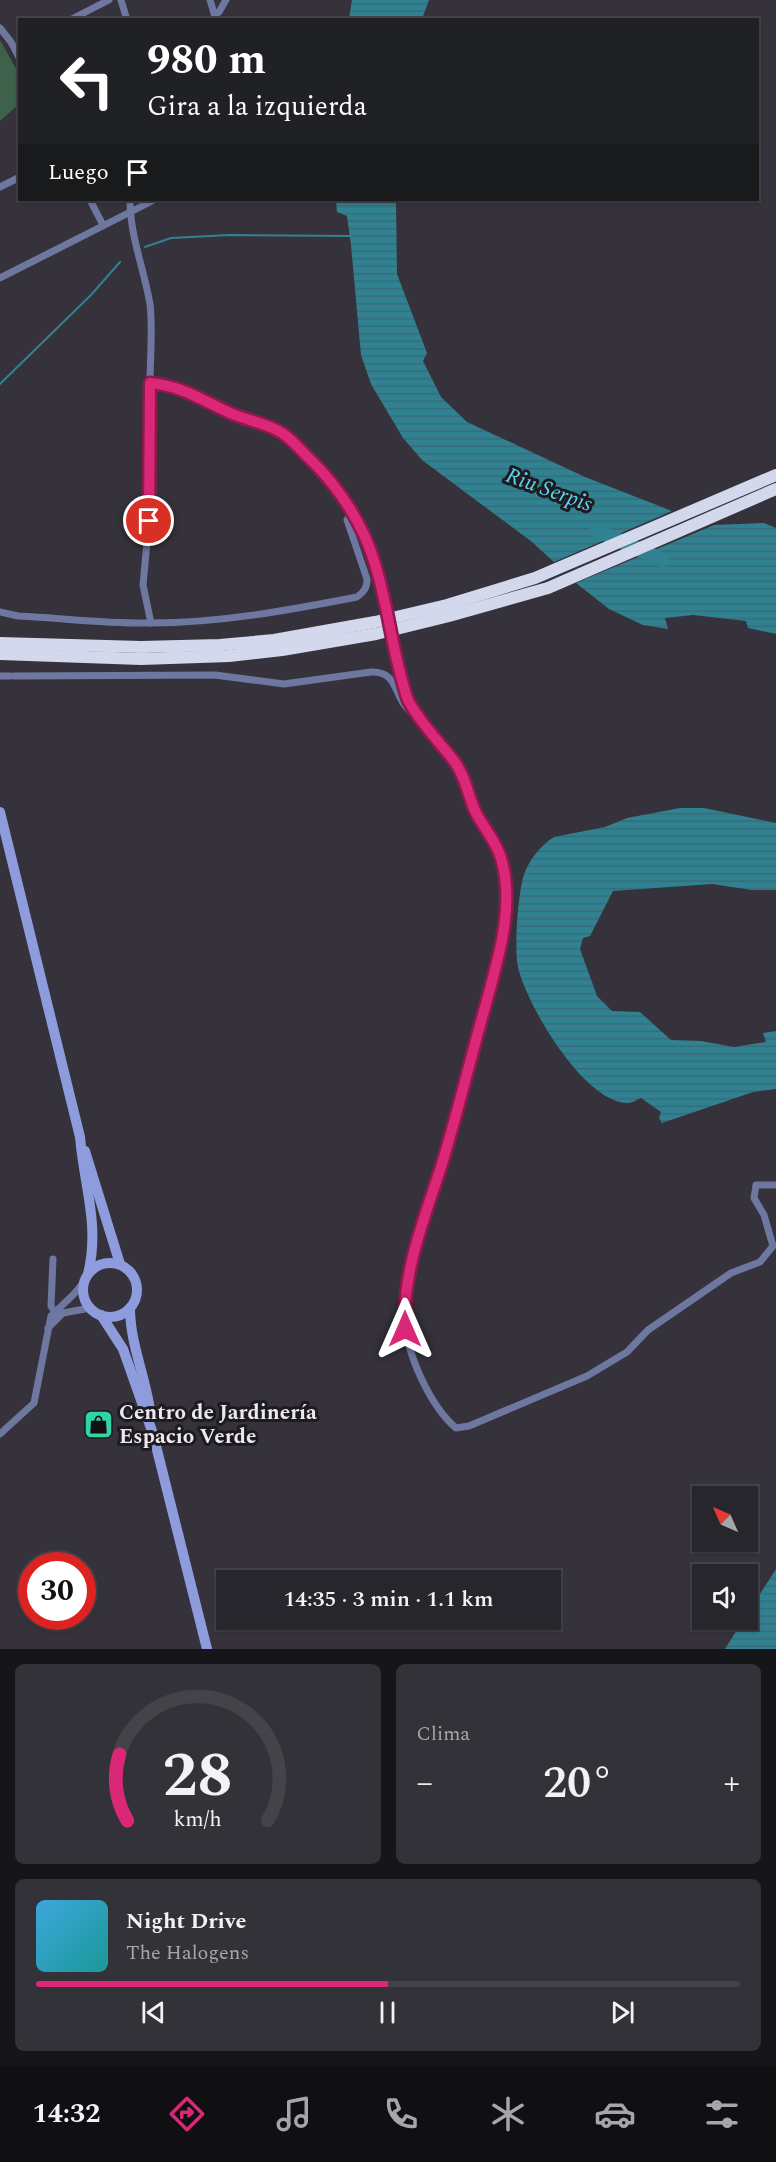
<!DOCTYPE html>
<html lang="es">
<meta charset="utf-8">
<style>
:root{--surface:#28262d;--page:#343239;--text:#f1f3f6;--muted:#a5a5aa;--line:#444349;--accent:#db2777}
body{margin:0;font-family:Spectral,serif;background:var(--page);color:var(--text);height:100vh;display:flex;flex-direction:column;font-size:22px;white-space:nowrap}
*{box-sizing:border-box;margin:0}
p{font-size:20px;color:var(--muted)}
.icon{flex:none;width:33px;height:33px;fill:none;stroke:currentColor;stroke-width:2;stroke-linecap:round;stroke-linejoin:round}
.map{position:relative;height:1649px;overflow:hidden}
.drawer{display:flex;flex-direction:column;gap:15px;padding:15px;background:#161519;flex:1}
.drawer>*{flex:none}
.guide{position:absolute;left:18px;top:18px;width:741px;height:183px;border-radius:0px;box-shadow:0 2px 4px #0004,0 0 0 2px var(--line);background:#202124;color:#fff;overflow:hidden}
.needle{width:39px;rotate:315deg}
.buttons{position:absolute;left:692px;top:1486px;display:grid;gap:12px}
.buttons a{display:grid;place-items:center;width:66px;height:66px;border-radius:0px;background:var(--surface);box-shadow:0 2px 4px #0004,0 0 0 2px var(--line);font-size:30px}
.speed{position:absolute;left:18px;top:1552px;display:flex;gap:12px;font-size:30px;font-weight:700;text-align:center}
.speed>*{display:grid;place-content:center;width:78px;height:78px;border-radius:50%;background:var(--surface);box-shadow:0 2px 4px #0004,0 0 0 2px var(--line);line-height:1}
.speed .limit{border:9px solid #d22;background:#fff;color:#111}
.pin{position:absolute;display:grid;place-items:center;width:51px;height:51px;color:#fff;margin:-26px;border:3px solid #fff;border-radius:50%;box-shadow:0 2px 6px #0007}
.me{position:absolute;width:66px;margin:-33px;rotate:0deg;stroke-linejoin:round;filter:drop-shadow(0 0 4px #0008)}
.turn{display:flex;align-items:center;gap:21px;height:126px;padding:0 30px;font-size:27px}
.turn .icon{width:78px;height:78px;stroke-width:2.5}
.turn b{display:block;font-size:42px;line-height:51px}
.then{display:flex;align-items:center;height:57px;padding:0 30px;background:#0003;gap:12px;font-size:22px}
.big{font-size:45px;font-weight:600;line-height:1.1}
.drawer .widget{flex:1;display:flex;flex-direction:column;justify-content:center;gap:9px;min-width:0;padding:0 21px;border-radius:9px;background:var(--page)}
.drawer .dial{align-items:center;gap:0}
.dial svg{height:156px;overflow:visible;fill:none;stroke:var(--line);stroke-width:7;stroke-linecap:round;text-anchor:middle}
.dial text{fill:var(--text);stroke:none}
.song{display:flex;align-items:center;gap:18px}
.cover{width:72px;height:72px;border-radius:9px;background:linear-gradient(135deg,hsl(200 70% 55%),hsl(180 70% 35%))}
.played{height:6px;border-radius:3px;background:linear-gradient(90deg,var(--accent) 50%,var(--line) 50%)}
.keys{display:flex;justify-content:space-around;direction:ltr}
.heat{display:flex;justify-content:space-between;align-items:center;font-size:33px;direction:ltr}
.drawer .tiles{flex:1;display:grid;gap:15px;grid-template-columns:1fr 1fr}
.widget:last-child{grid-column:span 2}
.trip{position:absolute;left:216px;top:1570px;width:345px;height:60px;border-radius:0px;background:var(--surface);box-shadow:0 2px 4px #0004,0 0 0 2px var(--line);font-weight:600;line-height:60px;text-align:center}
.menu{display:flex;height:96px;justify-content:space-around;align-items:center;background:#100f12;color:var(--muted)}
.menu .icon{width:42px;height:42px}
.menu .selected{color:var(--accent)}
.menu b{font-size:27px;color:var(--text)}
.map>svg:first-child{display:block}
</style>
<div class="map">
<svg width="776" height="1649" viewBox="0 0 776 1649">
<defs>
<pattern id="water-rules" width="6" height="5" patternUnits="userSpaceOnUse" patternTransform="scale(1.5)"><rect width="6" height="5" fill="#308292"/><path d="M0 2.5h6" fill="none" stroke="#396a74"/></pattern>
</defs>
<rect width="100%" height="100%" fill="#36323c"/>
<path fill="#3d614a" d="M0,40L19,74V104L0,121Z"/>
<g fill="url(#water-rules)">
<path d="M352,0H429L422,19H349Z"/>
<path d="M336,200H400L396,203L397,274L427,353L423,361L441,397L467,422L585,477L672,511L554,562L532,542L422,460L403,438L371,384L361,355L351,245L347,216L337,212Z"/>
<path d="M764,523L776,528V634L748,628L746,621L693,615L665,618L668,629L643,625L609,609L576,583L714,525Z"/>
<path d="M680,808H704L776,823V890H752L712,884L613,891L590,936L583,938L580,949L597,996L612,1011L640,1012L671,1040L701,1041L734,1047L766,1042L763,1033L776,1031V1089L753,1092L662,1123L659,1118L661,1112L641,1098C638,1099 632,1103 629,1103C585,1105 526,1004 518,967C514,949 518,888 525,872C530,859 542,844 554,837L605,827L627,818Z"/>
<path d="M776,1569V1649H725L743,1620H747V1614Z"/>
</g>
<g fill="none" stroke-linecap="round" stroke-linejoin="round">
<g stroke="#308292" stroke-width="2">
<path d="M145,247L171,238L230,235L351,236"/>
<path d="M0,384L91,295L120,262"/>
</g>
<path stroke="#308292" stroke-width="14" d="M596,530L663,560"/>
<g stroke="#6e77a0" stroke-width="7">
<path d="M121,0L127,20"/>
<path d="M210,0L216,20"/>
<path d="M215,14L219,12L226,0"/>
<path d="M70,20L109,0"/>
<path d="M0,28L11,42L20,59"/>
<path d="M0,187L20,177"/>
<path d="M90,200L103,225"/>
<path d="M130,200C130,236 144,269 150,304C153,327 150,360 150,383C180,386 203,400 230,413C247,420 266,423 281,433C290,438 297,447 305,454C342,491 369,535 381,587"/>
<path d="M0,278L154,200"/>
<path d="M150,383L149,521L143,585L151,623"/>
<path d="M0,612L18,616C62,618 107,624 151,623C220,623 290,610 357,597C364,592 367,588 367,579L347,520L351,513"/>
<path d="M0,676H10"/>
<path d="M14,676L215,675L284,684L371,672C402,671 391,702 416,715C429,731 445,747 456,764C465,778 469,795 475,810C486,835 505,855 507,884C510,933 489,992 476,1039C464,1083 454,1127 440,1170C423,1217 403,1269 405,1319C406,1353 430,1406 456,1428L469,1426L587,1376L627,1352L648,1330L731,1273L760,1262L773,1246L764,1215L754,1198L756,1185H776"/>
<path d="M404,690L416,715"/>
<path d="M53,1259L51,1306L54,1311"/>
<path d="M54,1311L63,1313L90,1308"/>
<path d="M48,1328L63,1313"/>
<path d="M0,1434L34,1403L51,1316L73,1295L84,1282"/>
</g>
<g stroke="#8e9cdd" stroke-width="10">
<path d="M0,812L80,1137C84,1185 100,1225 88,1274"/>
<path d="M85,1151L120,1264"/>
<circle cx="110" cy="1290" r="27"/>
<path d="M130,1308C130,1343 145,1375 150,1410"/>
<path d="M101,1315L123,1349L153,1434L207,1649"/>
</g>
<g stroke="#d3d8ed" stroke-width="12">
<path d="M0,643L141,647L220,645L274,640L375,622L447,605L535,578L776,475"/>
<path d="M0,654L141,659L229,656L282,650L376,634L449,616L548,588L776,489"/>
</g>
<path stroke="#6e77a0" stroke-width="7" d="M381,587L404,690"/>
</g>
<g fill="none" stroke-linecap="round" stroke-linejoin="round">
<defs>
<path id="route" d="M149,521L150,383C184,386 204,402 235,415C250,421 268,424 282,433C293,440 302,452 312,461C339,488 363,524 374,561C389,606 392,655 408,700C420,723 438,740 454,761C465,775 468,795 475,811C483,827 496,841 501,858C515,905 499,955 487,1000C471,1056 458,1112 441,1167C424,1220 402,1272 405,1329"/>
</defs>
<use href="#route" stroke="#8e194d" stroke-width="15"/>
<use href="#route" stroke="#db2777" stroke-width="10"/>
</g>
<defs>
<symbol id="shop-square" viewBox="-11 -11 22 22"><rect x="-9" y="-9" width="18" height="18" rx="4" fill="#31d4a9" stroke="#1d1b1f"/><path d="M-5-2.5h2.3a2.7 3.5 0 0 1 5.4 0H5L5.5 6h-11ZM-1.5-2.5h3a1.5 2.3 0 0 0-3 0Z" fill="#111"/></symbol>
</defs>
<g fill-rule="evenodd">
<use href="#shop-square" x="82" y="1408" width="33" height="33"/>
</g>
<g text-anchor="middle" dominant-baseline="central" stroke-width="6" stroke-linejoin="round" paint-order="stroke">
<g font-size="21" font-weight="bold" fill="#ebe8ef" stroke="#1d1b1f" text-anchor="start">
<text x="119" y="1413">Centro de Jardinería<tspan x="119" dy="24">Espacio Verde</tspan></text>
</g>
<g font-size="22" font-style="italic" fill="#5dd4ed" stroke="#1d1b1f">
<text transform="translate(549 490) rotate(20)">Riu Serpis</text>
</g>
</g>
</svg>
<div class="buttons">
<a><svg class="needle" viewBox="-14 -14 28 28"><path d="M0-13l5 13h-10z" fill="#e53935"/><path d="M0 13l5-13h-10z" fill="#a5a5aa"/></svg></a>
<a><svg class="icon" aria-label="sound" viewBox="0 0 24 24"><path d="M4 9h4l5-4v14l-5-4H4zM17 9q2 3 0 6"/></svg></a>
</div>
<div class="speed"><div class="limit">30</div></div>
<div class="pin" style="left:149px;top:521px;background:#d93025"><svg class="icon" aria-label="arrive" viewBox="0 0 24 24"><path d="M6 21V4h12l-3 4 3 4H6"/></svg></div>
<svg class="me" style="left:405px;top:1329px" viewBox="-20 -20 40 40"><path d="M0-17L14 15 0 8-14 15z" fill="#db2777" stroke="#fff" stroke-width="4"/></svg>
<div class="trip">14:35 · 3 min · 1.1 km</div>
<div class="guide">
<div class="turn"><svg class="icon" aria-label="left" viewBox="0 0 24 24"><path d="M17 20v-9H6M10 6l-5 5 5 5"/></svg><div><b>980 m</b>Gira a la izquierda</div></div>
<div class="then">Luego<svg class="icon" aria-label="arrive" viewBox="0 0 24 24"><path d="M6 21V4h12l-3 4 3 4H6"/></svg></div>
</div>
</div>
<section class="drawer">
<div class="tiles">
<div class="widget dial"><svg viewBox="0 0 100 80">
<path d="M14 69A42 42 0 1 1 86 69"/>
<path d="M14 69A42 42 0 0 1 10 35" stroke="#db2777"/>
<text x="50" y="56" font-size="32" font-weight="700">28</text>
<text x="50" y="72" font-size="11">km/h</text>
</svg></div>
<div class="widget"><p>Clima</p>
<div class="heat"><a>−</a><b class="big">20°</b><a>+</a></div>
</div>
<div class="widget">
<div class="song"><i class="cover"></i><div><b>Night Drive</b><p>The Halogens</p></div></div>
<div class="played"></div>
<div class="keys"><svg class="icon" aria-label="previous" viewBox="0 0 24 24"><path d="M18 5L8 12l10 7zM5 5v14"/></svg><svg class="icon" aria-label="pause" viewBox="0 0 24 24"><path d="M8 5v14M16 5v14"/></svg><svg class="icon" aria-label="next" viewBox="0 0 24 24"><path d="M6 5l10 7-10 7zM19 5v14"/></svg></div>
</div>
</div>
</section>
<nav class="menu">
<b>14:32</b>
<svg class="icon selected" aria-label="directions" viewBox="0 0 24 24"><path d="M12 3l9 9-9 9-9-9zM9 14v-3h6M13 9l2 2-2 2"/></svg>
<svg class="icon" aria-label="music" viewBox="0 0 24 24"><path d="M9 18V5l10-2v13"/><circle cx="6" cy="18" r="3"/><circle cx="16" cy="16" r="3"/></svg>
<svg class="icon" aria-label="phone" viewBox="0 0 24 24"><path d="M5 4h4l2 5-3 2q2 4 5 5l2-3 5 2v4C11 20 4 13 5 4z"/></svg>
<svg class="icon" aria-label="climate" viewBox="0 0 24 24"><path d="M12 3v18M4 7l16 10M4 17L20 7"/></svg>
<svg class="icon" aria-label="car" viewBox="0 0 24 24"><path d="M5 17H2v-5l4-1 3-4h7l3 4 3 1v5h-3M9 17h6M6 11h13"/><circle cx="7" cy="17" r="2"/><circle cx="17" cy="17" r="2"/></svg>
<svg class="icon" aria-label="filters" viewBox="0 0 24 24"><path d="M4 7h16M4 17h16"/><circle cx="9" cy="7" r="2"/><circle cx="15" cy="17" r="2"/></svg>
</nav>
